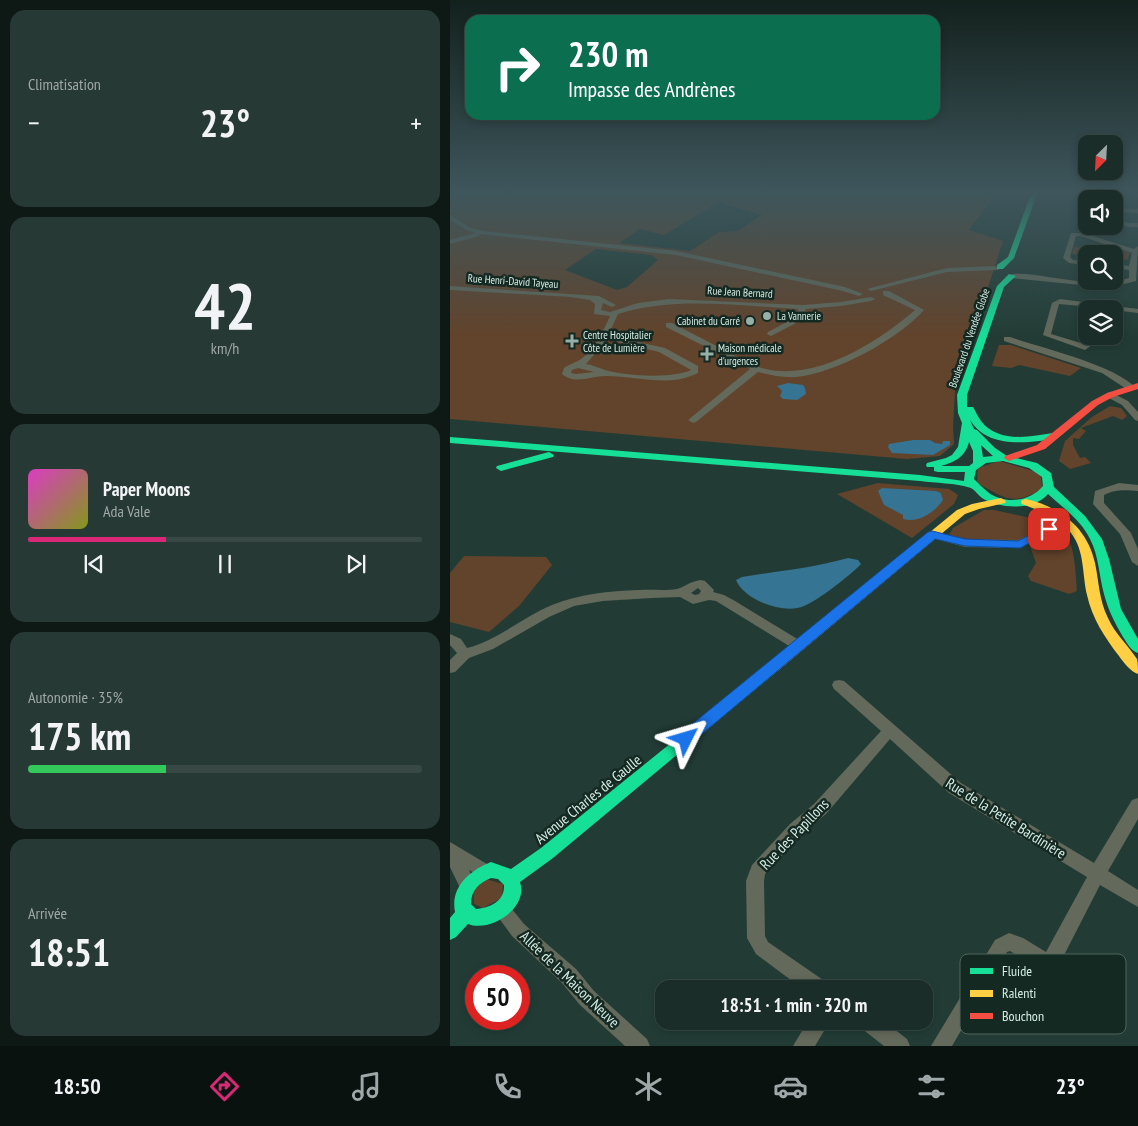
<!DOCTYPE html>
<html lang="fr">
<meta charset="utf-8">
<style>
:root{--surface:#1a2d28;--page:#273934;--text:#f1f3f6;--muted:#9fa8a8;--line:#384945;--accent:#db2777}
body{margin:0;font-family:"PT Sans Narrow",sans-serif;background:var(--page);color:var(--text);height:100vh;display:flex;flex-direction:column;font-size:19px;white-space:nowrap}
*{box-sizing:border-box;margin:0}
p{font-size:16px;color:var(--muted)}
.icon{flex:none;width:28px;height:28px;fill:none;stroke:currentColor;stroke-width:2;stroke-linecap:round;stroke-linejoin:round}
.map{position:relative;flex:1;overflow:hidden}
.drawer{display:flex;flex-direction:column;gap:10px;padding:10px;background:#0e1916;width:450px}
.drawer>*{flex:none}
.top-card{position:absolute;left:15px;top:15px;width:475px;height:105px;border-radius:15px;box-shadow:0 2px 8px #0003,0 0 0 1px var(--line);background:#0b6e4f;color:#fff;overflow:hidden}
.needle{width:32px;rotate:204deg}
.fabs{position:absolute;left:628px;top:135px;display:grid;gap:10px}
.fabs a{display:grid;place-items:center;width:45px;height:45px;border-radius:10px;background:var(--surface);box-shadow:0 2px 8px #0003,0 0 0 1px var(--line);font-size:25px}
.speed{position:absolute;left:15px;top:965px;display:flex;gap:10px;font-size:25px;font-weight:700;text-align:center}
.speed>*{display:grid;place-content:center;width:65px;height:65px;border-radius:50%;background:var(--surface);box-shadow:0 2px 8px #0003,0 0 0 1px var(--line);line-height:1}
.speed .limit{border:8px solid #d22;background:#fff;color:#111}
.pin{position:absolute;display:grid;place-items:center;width:42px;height:42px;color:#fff;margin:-21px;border-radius:10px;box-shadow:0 2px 8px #0006}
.me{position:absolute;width:55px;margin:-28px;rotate:50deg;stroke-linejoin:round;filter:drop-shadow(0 0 4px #0008)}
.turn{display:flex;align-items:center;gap:18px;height:105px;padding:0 20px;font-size:22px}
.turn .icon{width:65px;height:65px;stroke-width:2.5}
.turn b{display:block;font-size:35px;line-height:42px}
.big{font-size:38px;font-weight:700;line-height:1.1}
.drawer .card{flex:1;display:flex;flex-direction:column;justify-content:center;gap:8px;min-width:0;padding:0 18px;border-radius:15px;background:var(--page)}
.drawer .dial{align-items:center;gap:0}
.dial b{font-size:65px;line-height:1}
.song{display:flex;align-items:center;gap:15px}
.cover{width:60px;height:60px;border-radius:8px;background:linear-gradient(135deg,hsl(310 70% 55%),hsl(70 70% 35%))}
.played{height:5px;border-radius:2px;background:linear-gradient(90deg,var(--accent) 35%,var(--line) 35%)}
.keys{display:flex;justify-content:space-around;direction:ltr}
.heat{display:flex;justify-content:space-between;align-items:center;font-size:28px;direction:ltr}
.charge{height:8px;border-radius:4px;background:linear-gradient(90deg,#34c759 35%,var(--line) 0)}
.trip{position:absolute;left:205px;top:980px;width:278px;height:50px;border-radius:15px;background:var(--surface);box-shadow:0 2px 8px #0003,0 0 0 1px var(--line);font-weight:700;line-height:50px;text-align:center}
.tabs{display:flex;height:80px;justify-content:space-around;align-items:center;background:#0a1210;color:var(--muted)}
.tabs .icon{width:35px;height:35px}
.tabs .current{color:var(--accent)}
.tabs b{font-size:22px;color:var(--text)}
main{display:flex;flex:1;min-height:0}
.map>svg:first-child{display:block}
</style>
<main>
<section class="drawer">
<div class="card"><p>Climatisation</p>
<div class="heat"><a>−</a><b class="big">23°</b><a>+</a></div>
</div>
<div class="card dial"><b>42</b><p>km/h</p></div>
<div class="card">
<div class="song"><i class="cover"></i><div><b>Paper Moons</b><p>Ada Vale</p></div></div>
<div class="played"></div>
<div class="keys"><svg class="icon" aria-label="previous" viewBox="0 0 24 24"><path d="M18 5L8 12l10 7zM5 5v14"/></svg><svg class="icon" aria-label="pause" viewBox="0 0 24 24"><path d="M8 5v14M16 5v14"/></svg><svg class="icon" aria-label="next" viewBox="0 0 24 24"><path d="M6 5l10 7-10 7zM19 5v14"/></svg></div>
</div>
<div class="card"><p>Autonomie · 35%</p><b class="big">175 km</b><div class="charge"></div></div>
<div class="card"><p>Arrivée</p><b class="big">18:51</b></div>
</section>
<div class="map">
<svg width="688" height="1046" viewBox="0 0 688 1046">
<rect width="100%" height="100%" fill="#223c35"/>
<g fill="#62432b" fill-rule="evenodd">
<path d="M0,191H523L545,195L519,230L553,241L524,331L506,376L503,427L504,444L490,456L457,459L0,419ZM269,202L312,215L288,231L269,232L240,251L169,243L190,229L214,235ZM146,249L201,255L208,260L177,287L167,290L115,270Z"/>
<path d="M624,247L674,251L680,253L677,260L664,258V254L636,255L622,254Z"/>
<path d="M549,345H561L631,368L620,376L569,365L561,368L542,366Z"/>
<path d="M660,406L671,408L677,416L672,420L663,416L631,428L636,431L629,439L623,438V445L630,458L635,457L641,463L620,469L609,461L615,441L642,417Z"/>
<path d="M549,461L590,473L593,489C561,506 557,499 527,483L528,468Z"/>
<path d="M428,483L499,489L508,495L504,504L462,538L387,494Z"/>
<path d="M534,510H544L585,519L589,523L586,531L568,542L503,538L499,535L503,528Z"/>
<path d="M606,534C609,534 614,534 617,537C625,547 626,578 627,591L619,594L581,581L578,576L586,563L580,546Z"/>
<path d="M14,556L96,557L102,565L69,606L39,632L0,622V573Z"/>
<path d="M36,879L53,884L52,898L33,908L24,904L23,890Z"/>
</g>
<g fill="#357492">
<path d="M338,383L353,385L355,388L356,394L347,400L333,399L330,396L332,391L327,386Z"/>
<path d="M463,440H480L485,443L492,444L493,441H500V445L483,455L442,453L438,447L439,444Z"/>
<path d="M432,488L486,491L491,493L493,500C484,513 469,523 453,519V515L434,505L428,491Z"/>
<path d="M398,558L408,560L411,564C401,575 367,601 354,606C334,615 294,600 286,580L292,577C328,571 363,568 398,558Z"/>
</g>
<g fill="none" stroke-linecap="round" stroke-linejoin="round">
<g fill="#63695b" fill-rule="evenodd">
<path d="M638,191H688V195L641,193Z"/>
<path d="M664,208L688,209V213L664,212Z"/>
<path d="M0,215L21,228L33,231L226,251L395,287L413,294L409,296L393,291L226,255L30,234L29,236L0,244V240L26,233L17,230L0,220Z"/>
<path d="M664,219L679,223H688V227H679L664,223Z"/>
<path d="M621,233H633L684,249L688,246L686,281L670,285L641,286L562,278V274C574,273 586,275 598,277C625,281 653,286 679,278V270L664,268V264L679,266L682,253L630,236H626L620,257L623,260L636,261V265L619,263L613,258Z"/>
<path d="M545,266L549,268L548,270L497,272L421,291L417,289L497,268Z"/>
<path d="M0,286L149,296L166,305L162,307L153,303L151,310L160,312L188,303L219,299L353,305L391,302L421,297L425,299L421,301L391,306L356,309L352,320L321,336L317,334L318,332L346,317L348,309C290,306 224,296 168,314L155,342L136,364C143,365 149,368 155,370C175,376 222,379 241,370L209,352L167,342L166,340L170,338L215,348L248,366V373C218,388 188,376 156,376C142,376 124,385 112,374L114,368C119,364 126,363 131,359C145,349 153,332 160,316L144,314L145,304L140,300L121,297L0,290ZM128,368L144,372L126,374L121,373L122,370Z"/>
<path d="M433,291H439L474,310C447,340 386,373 346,377C333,378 320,375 308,372L246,422L243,423L238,420L300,369L216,327V323H222C241,333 261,343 280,353C290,358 301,365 312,368C363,383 427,343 465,310L433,295Z"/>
<path d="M610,299L688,309V313L664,310V309L609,304L601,334L634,344L644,336H654L635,350L593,335L602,303Z"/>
<path d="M554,337H560C592,348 665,365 686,388L684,390H678L652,373L554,341Z"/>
<path d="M660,392L678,401L688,412V421L685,420L672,405L657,397V393Z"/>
<path d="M669,483L688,485V491C675,490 666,489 654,495V503L681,533L688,549V566L682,562L670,534L643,504L645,491Z"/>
<path d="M599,526L603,527L605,529L603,531L570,548L515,547L478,537L476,535L482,531L515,539L568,540Z"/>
<path d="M251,580L255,581L264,590L263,592L274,595L285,601L354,643L356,646L354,649H344L266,601L259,600L243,604L230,597L202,598L153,601L124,606L99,617L43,649L19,658L5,672L0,673V660L7,653L0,645V634L11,639L17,648C48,640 73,617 102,605C129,594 159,591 189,590C201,589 215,591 227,589C233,588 240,581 251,580ZM248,588L251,591L249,594L245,595L241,593Z"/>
<path d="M389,680L394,681L511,783L644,863L682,800L688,798V819L658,871L688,890V907L650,885L611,961L662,992L665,999L662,1006L655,1009L648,1006L560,951L557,952L502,1046H481L545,940L559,933L573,938L596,952L637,877L499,793L440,739L376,814L352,834L315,874L314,881L315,936L318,942L376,982L378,989H353L306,954L297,938L296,881L302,865L340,824L364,804L431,731L384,689L382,685L384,681Z"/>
<path d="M0,842L42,867L44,872L42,877L36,880L19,870L26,884L23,890L17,892L11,890L0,867Z"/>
<path d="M52,902L58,904L74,924L126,969L144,991L197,1039L200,1046H175L130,1005L112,983L62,936L43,910L46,904Z"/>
<path d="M358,1021H380L365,1046H343Z"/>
<path d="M408,1021H434L457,1039L460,1046H434L411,1028Z"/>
</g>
<g fill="#16e098" fill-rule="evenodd">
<path d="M582,191H588L564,258L553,269H547V265L558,257Z"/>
<path d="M559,274L566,276L554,287L517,395V407H523C526,412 528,417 531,421C548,443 579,437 603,433L608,436C603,440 596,440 589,441C564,444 535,444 520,420L524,429L527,430L545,448L557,456L587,463L601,473L604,487L635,516L652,539L659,559L671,609L688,639V653C681,651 677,643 673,637C665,623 658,610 654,594C649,576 649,556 640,539C631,520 613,508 598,494C584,511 550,509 532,498C528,495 525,490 521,488C505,483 486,483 470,481L0,443V437L470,475L514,481L515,472H488L484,471V467H477L476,465L477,463L496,458L502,455L508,447L512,423L508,413L507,395L547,286ZM519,442L523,451V463L519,466H491C505,462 515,457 519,442ZM531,445L543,456L533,457ZM553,461L579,468L592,477L593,486C581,501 556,505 539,493C534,489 529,484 524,479L526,470L536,463Z"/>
<path d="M99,452L104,455L103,457L51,471L46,468L47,466Z"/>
<path d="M325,661L330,663L332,666L330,669L103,858L70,882C79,908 40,933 18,924L6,937L0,940V918L5,912C0,886 21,870 41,862L61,869L91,848L320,663ZM41,878L48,879L54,885C55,901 40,908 26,909L21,904C21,890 29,883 41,878Z"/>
</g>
<g fill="#ffcf43" fill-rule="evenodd">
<path d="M551,498L556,501L555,503L529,509L515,514L330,669L325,671L320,669L318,666L320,663L507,510L522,504Z"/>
<path d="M576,499C610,507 637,527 645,563C649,582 649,600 658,618C665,634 678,645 687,659C688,663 688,669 688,674C680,671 674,663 669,656C655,638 642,618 637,595C632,574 635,551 621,533C609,517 590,511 572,504L571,502L572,500Z"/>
</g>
<path fill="#f24e42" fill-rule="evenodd" d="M688,383V389L663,397L648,405L595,449L559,461L554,458L555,456L587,445L642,401L657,393Z"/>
</g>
<linearGradient id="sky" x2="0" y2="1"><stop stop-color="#13211d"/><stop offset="0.57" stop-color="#3e565c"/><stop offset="1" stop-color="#3e565c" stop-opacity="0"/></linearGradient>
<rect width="688" height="338" fill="url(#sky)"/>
<path fill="#1a73e8" stroke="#114b97" d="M599,525L603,526L605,529L603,531L570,548L515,546L485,539L241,743L236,745L230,743L228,739L230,734L478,532L482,531L515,539L568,541Z"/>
<g fill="#96afa7" stroke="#152923" stroke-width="2">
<circle cx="317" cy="316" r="5"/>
<circle cx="300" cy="321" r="5"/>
<path d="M119.5 333.5h5v5h5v5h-5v5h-5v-5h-5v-5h5z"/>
<path d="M254.5 346.5h5v5h5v5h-5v5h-5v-5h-5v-5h5z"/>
</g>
<g text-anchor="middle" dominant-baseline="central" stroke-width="5" stroke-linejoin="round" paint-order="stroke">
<g font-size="11" fill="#d4ede4" stroke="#152923">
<text transform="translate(63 281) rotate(4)">Rue Henri-David Tayeau</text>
<text transform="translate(290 292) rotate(3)">Rue Jean Bernard</text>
<text transform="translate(519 338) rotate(-71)">Boulevard du Vendée Globe</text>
</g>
<g font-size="11" fill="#d4ede4" stroke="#152923" text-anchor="start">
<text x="327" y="316">La Vannerie</text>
<text x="290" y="321" text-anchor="end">Cabinet du Carré</text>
<text x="133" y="335">Centre Hospitalier<tspan x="133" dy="13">Côte de Lumière</tspan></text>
<text x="268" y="348">Maison médicale<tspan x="268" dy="13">d'urgences</tspan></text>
</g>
<g font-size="15" fill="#d4ede4" stroke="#152923">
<text transform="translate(138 799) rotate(-39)">Avenue Charles de Gaulle</text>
<text transform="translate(556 818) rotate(32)">Rue de la Petite Bardinière</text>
<text transform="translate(344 834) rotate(-46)">Rue des Papillons</text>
<text transform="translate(120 979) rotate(44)">Allée de la Maison Neuve</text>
</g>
</g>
<rect x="510" y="954" width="166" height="80" rx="8" fill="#152923" stroke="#4e645d" stroke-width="1"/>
<rect x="520" y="968" width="23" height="6" fill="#16e098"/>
<rect x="520" y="990" width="23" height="7" fill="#ffcf43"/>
<rect x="520" y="1013" width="23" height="6" fill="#f24e42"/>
<g font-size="14" fill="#d4ede4">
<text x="552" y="976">Fluide</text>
<text x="552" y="998">Ralenti</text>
<text x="552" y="1021">Bouchon</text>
</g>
</svg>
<div class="fabs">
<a><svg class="needle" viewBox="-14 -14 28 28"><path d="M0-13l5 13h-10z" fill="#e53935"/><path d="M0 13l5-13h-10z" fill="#9fa8a8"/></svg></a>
<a><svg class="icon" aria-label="sound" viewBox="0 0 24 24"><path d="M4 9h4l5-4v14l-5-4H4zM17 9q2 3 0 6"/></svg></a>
<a><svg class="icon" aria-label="search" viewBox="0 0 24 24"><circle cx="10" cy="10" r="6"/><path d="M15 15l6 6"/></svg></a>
<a><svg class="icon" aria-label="layers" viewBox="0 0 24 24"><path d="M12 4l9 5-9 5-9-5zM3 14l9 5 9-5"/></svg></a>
</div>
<div class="speed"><div class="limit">50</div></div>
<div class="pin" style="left:599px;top:529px;background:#d93025"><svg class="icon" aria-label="arrive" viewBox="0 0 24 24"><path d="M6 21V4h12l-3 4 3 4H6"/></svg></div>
<svg class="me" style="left:236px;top:739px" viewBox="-20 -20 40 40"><path d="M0-17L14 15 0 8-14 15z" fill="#1a73e8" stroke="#fff" stroke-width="4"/></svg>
<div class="trip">18:51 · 1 min · 320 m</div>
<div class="top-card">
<div class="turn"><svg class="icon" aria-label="right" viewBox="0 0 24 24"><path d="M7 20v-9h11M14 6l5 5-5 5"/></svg><div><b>230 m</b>Impasse des Andrènes</div></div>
</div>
</div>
</main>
<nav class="tabs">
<b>18:50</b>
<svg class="icon current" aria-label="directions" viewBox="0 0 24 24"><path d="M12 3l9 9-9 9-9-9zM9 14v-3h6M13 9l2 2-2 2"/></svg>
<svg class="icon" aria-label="music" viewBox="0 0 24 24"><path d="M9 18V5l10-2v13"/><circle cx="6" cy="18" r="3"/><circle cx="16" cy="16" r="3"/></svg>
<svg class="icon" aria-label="phone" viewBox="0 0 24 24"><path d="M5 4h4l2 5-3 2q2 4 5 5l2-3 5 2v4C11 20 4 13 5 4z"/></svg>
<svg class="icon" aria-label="climate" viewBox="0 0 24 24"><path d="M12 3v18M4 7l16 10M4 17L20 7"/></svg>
<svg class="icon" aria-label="car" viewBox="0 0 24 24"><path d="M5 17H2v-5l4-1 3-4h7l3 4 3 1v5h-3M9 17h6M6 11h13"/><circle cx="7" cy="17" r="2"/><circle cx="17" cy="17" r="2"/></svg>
<svg class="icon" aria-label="filters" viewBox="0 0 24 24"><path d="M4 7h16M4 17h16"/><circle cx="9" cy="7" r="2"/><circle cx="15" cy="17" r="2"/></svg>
<b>23°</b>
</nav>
